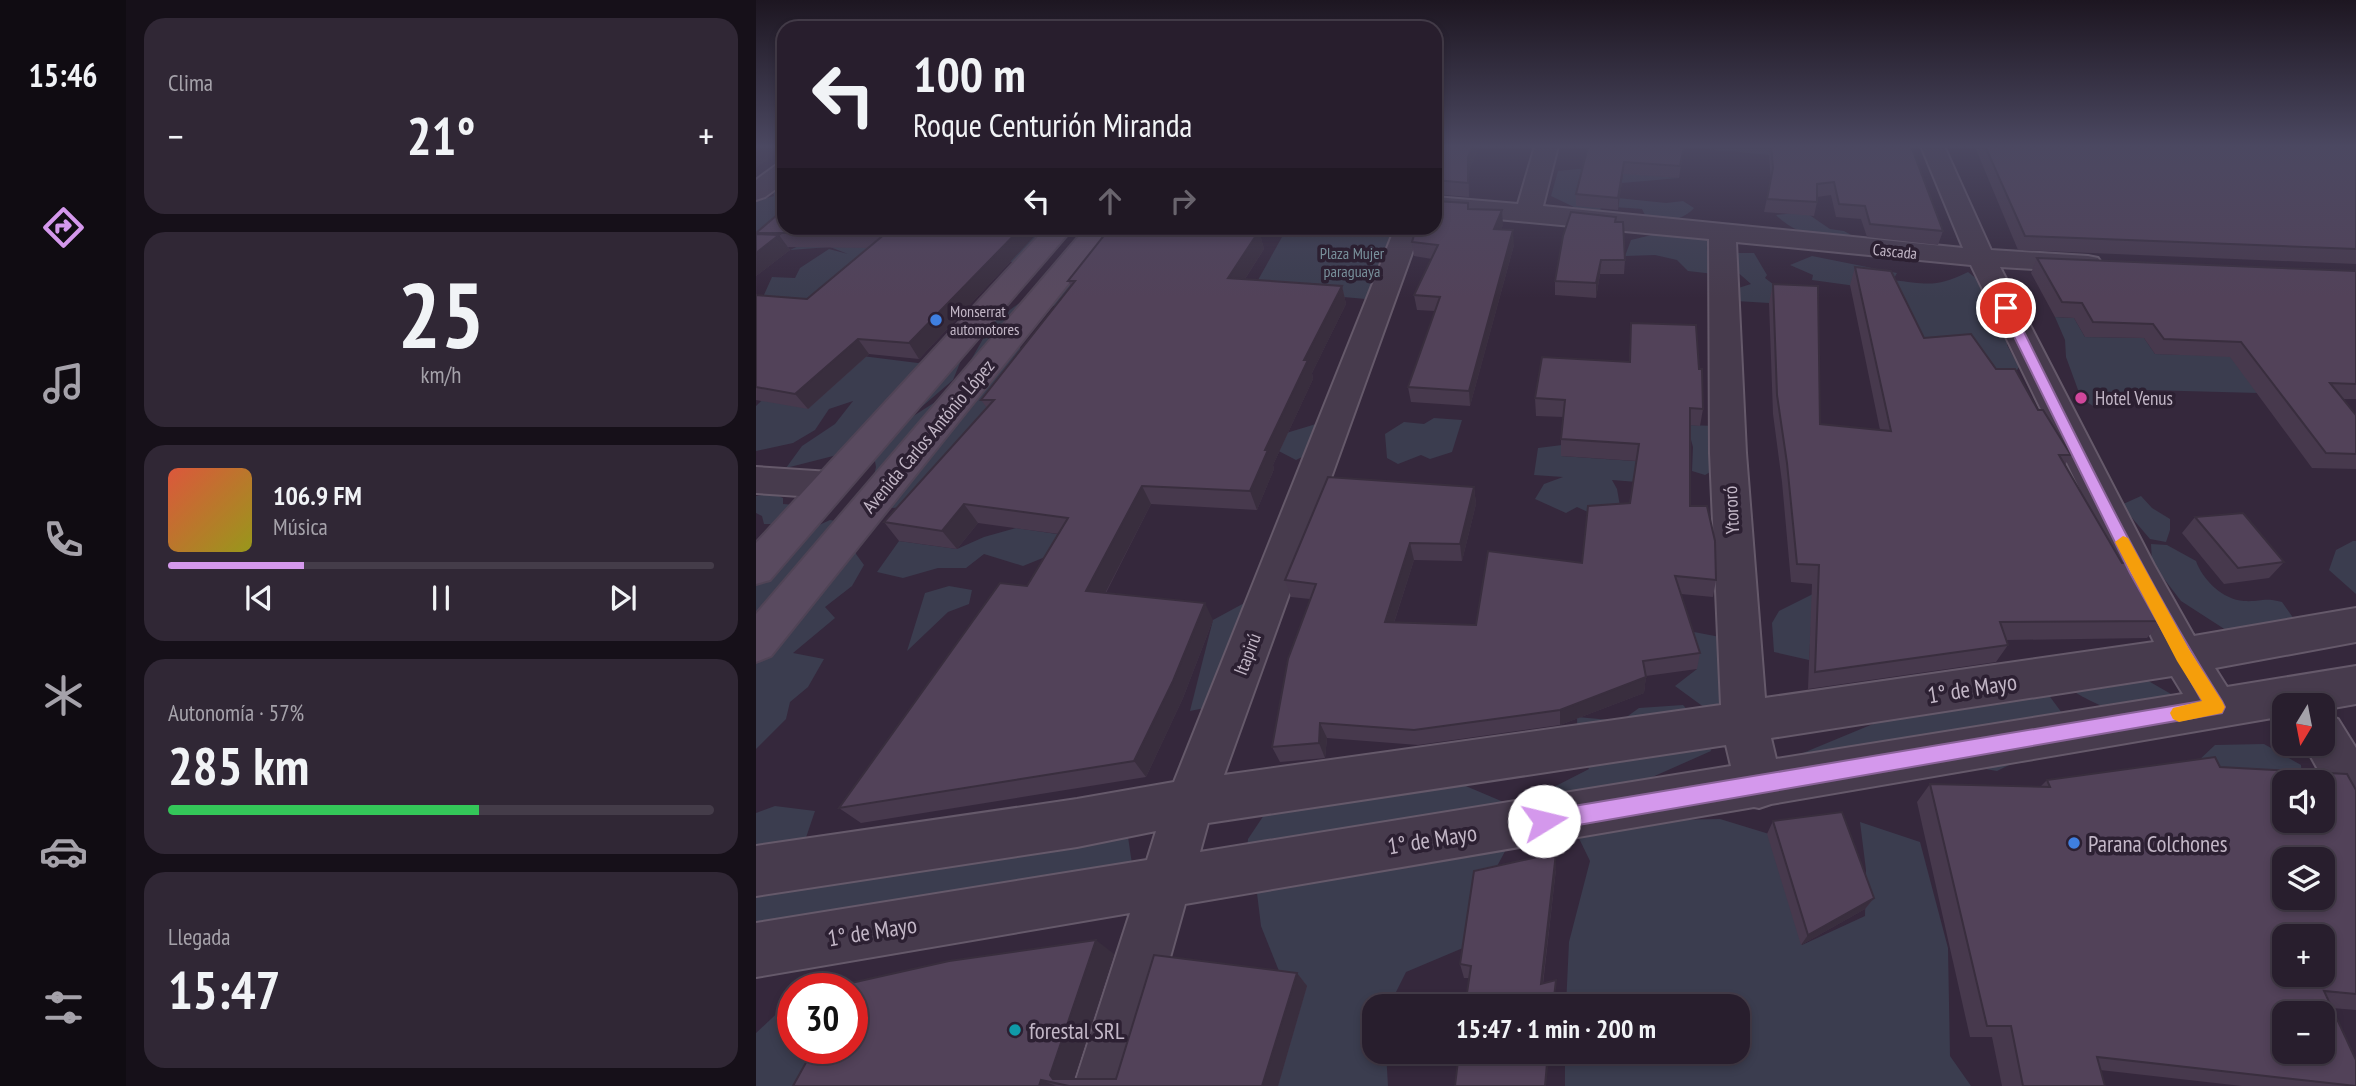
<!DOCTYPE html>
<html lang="es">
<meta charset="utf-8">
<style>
:root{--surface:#281e2d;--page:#302735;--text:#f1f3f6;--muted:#a5a2aa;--line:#443c49;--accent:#d498ec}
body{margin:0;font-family:"PT Sans Narrow",sans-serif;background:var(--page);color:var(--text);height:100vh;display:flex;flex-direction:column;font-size:26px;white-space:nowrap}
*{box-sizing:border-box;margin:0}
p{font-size:23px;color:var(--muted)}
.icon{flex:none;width:38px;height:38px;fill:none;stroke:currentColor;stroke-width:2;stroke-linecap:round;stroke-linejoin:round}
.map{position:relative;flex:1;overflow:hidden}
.panel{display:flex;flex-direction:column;gap:18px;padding:18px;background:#161019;width:630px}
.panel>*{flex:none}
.banner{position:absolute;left:21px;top:21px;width:665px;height:214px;border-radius:21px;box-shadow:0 4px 10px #0003,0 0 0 2px var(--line);background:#281e2d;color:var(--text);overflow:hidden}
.needle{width:46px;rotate:190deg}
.fabs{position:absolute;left:1516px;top:693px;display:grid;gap:14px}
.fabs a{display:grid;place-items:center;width:63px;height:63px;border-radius:14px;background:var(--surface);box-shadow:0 4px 10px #0003,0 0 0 2px var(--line);font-size:35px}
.speed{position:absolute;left:21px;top:973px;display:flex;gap:14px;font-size:35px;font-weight:700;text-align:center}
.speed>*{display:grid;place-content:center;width:91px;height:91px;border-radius:50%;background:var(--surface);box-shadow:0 4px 10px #0003,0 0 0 2px var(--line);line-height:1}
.speed .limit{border:10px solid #d22;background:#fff;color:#111}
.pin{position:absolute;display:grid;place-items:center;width:60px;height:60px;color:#fff;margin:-30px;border:4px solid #fff;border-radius:50%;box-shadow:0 2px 7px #0007}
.me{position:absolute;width:77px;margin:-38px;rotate:81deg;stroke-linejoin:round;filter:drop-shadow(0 0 5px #0008)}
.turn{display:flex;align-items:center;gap:24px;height:147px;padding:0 21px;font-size:32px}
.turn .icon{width:91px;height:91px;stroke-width:2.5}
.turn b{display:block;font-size:49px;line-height:60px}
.lanes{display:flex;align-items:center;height:66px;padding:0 21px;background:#0003;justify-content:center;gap:35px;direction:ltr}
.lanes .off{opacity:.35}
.big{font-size:52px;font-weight:800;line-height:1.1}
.panel .widget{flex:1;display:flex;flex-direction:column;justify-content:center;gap:10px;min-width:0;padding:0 24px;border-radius:21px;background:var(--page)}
.panel .dial{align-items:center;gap:0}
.dial b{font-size:91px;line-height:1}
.song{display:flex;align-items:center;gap:21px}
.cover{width:84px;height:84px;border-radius:10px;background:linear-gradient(135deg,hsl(10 70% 55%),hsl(60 70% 35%))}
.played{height:7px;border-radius:4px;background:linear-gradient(90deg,var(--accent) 25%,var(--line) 25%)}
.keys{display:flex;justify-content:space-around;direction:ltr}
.heat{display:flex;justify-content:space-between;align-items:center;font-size:38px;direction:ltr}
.charge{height:10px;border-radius:5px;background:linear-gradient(90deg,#34c759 57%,var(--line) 0)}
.trip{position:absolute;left:606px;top:994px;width:388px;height:70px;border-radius:21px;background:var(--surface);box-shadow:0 4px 10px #0003,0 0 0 2px var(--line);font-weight:800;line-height:70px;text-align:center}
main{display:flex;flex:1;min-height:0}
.tabs{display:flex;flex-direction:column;width:126px;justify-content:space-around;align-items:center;background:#100c12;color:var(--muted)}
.tabs .icon{width:49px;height:49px}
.tabs .active{color:var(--accent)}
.tabs b{font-size:32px;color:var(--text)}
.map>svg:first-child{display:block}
</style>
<main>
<nav class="tabs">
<b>15:46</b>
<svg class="icon active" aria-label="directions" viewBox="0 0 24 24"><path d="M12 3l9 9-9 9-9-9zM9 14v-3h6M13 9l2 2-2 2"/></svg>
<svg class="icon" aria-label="music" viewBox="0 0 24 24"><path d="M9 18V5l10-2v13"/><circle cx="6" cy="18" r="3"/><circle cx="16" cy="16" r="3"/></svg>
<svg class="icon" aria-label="phone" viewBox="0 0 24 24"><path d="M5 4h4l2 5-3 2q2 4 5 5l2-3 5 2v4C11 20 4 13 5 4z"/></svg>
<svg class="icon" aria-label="climate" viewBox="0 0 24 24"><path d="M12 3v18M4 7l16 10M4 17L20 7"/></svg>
<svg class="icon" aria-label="car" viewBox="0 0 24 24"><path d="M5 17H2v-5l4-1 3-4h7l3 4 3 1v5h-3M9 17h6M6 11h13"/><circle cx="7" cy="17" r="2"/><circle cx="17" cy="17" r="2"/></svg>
<svg class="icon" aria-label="filters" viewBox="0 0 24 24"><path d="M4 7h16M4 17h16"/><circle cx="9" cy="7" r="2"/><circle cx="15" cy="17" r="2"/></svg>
</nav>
<section class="panel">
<div class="widget"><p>Clima</p>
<div class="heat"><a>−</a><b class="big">21°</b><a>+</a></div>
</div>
<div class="widget dial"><b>25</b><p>km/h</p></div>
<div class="widget">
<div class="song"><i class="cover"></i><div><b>106.9 FM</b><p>Música</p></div></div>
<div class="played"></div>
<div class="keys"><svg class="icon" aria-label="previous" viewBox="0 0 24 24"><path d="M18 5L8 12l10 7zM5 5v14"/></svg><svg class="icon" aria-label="pause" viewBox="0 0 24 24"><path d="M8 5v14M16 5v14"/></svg><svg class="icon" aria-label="next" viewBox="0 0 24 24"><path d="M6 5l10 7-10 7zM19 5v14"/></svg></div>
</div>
<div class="widget"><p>Autonomía · 57%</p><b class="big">285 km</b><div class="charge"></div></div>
<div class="widget"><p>Llegada</p><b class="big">15:47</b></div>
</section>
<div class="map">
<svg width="1600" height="1086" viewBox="0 0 1600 1086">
<rect width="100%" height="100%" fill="#35283c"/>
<g fill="#3b3d4f">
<path d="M919,146H1067L1054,159Z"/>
<path d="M822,169L923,178L866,183L826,181L823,194L910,203L927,201L938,208C928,220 908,222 894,225L886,209L845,206L844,214L822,209L795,196L802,171Z"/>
<path d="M28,182V228L0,239V201L18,196L16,187Z"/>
<path d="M1049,212L1074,229L1088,231L1120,249C1088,242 1044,240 1020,215Z"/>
<path d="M255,228H290L283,243L261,263L230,257L106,356L162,363L210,348L197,380L148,422L198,390L236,323L273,296L337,259L321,299L287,309L262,340L270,367L174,506L135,508L114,493L120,467L117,450L85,454L30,468L46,446L79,424L97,401L73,409L59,430L37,443L0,451V406L45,362L7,297L16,277L39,278L44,268L73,249L92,254L74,247L34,250L53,241Z"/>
<path d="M531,228H650L621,300L497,289Z"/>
<path d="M924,228L952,240C948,258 955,263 967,275L932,271L921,260L899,255L869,256L875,240Z"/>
<path d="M982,253H998L1011,275L1009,278L1026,291L1028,298L1013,303L980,301L979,289L995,284L978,269Z"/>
<path d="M1056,256L1141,273L1137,280C1171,284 1180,288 1212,272L1226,283L1234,324L1252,336L1251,345L1263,367L1254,381L1170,356L1129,290L1056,280L1057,275L1034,265Z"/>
<path d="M1299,317L1318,318L1329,337L1388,338L1399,354L1476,356L1503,393L1389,390L1340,408L1325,398L1310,357L1309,340Z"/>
<path d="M678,418L706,420L696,452L674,459L665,455L642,464L631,458L629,434L648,422L668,424Z"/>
<path d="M560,424L565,433L562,449L540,460L515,447L527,434Z"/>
<path d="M931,425L960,426L956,471L949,475L936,471L937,447Z"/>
<path d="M806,445L805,456L908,463L907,484L856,480L861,489L864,506L845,518L821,507L810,513L779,499L788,484L807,477L778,475L782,448Z"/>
<path d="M16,493L27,498V504L40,505L26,524H8L6,516L0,513V496Z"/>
<path d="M1385,496L1396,508L1414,519V530L1410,542L1394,539L1365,505Z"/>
<path d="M74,520L99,524L100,554L108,565L96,586L69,607L79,618L37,653L68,659L52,687L34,702L30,719L0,749V569L24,543Z"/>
<path d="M260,528L301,534L299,553L267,566L228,554L210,568H182L147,578L121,572L143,541L201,549L228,537Z"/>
<path d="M1597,541H1600V594L1573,570L1580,550Z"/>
<path d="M1395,544L1411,545L1440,561C1446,579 1467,600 1488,601C1505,602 1507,597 1526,602L1538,619L1473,632L1425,601L1396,563Z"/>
<path d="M193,586L216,590L213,604L192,612L151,651L169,593Z"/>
<path d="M1057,594L1053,660L1018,652L1016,623L1023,611Z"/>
<path d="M492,601L463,705L434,711L457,620Z"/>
<path d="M938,632L964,637L980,706L956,713L919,686L941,669Z"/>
<path d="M1382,675L1415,694L1413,711C1374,717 1351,712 1317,691Z"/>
<path d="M1199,690H1289L1320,732L1241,771L1165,758L1087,772L1047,753Z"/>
<path d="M927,705L948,728L955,751L849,798L792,790L833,769L822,747L821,717L865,721L883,708Z"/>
<path d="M1508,744L1545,765L1546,782H1528V788L1441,762L1459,745Z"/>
<path d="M705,784L764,809L761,829L732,883L733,937L650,972L633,1006H618V1052H630L632,1086H494L527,981L505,926L500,885L489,872L492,839L524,791Z"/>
<path d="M19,806L59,811L40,867L0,873V813Z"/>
<path d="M964,819L1023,837L1046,945L1109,916L1110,870L1104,822L1164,842L1192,948L1194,1056L1215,1086H809V1052H982V1006H810L813,942L834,861L815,822Z"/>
<path d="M372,837L379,884L29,967L0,979V894Z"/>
<path d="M37,1002V1048H94L74,1086H0V1033L32,1003Z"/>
</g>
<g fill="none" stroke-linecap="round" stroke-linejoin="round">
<defs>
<g id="street">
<path d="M779,146H802L787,206L1207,248L1165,146H1188L1235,250L1332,256L1342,258L1346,264L1342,270L1332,272L1244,267L1398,565L1438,636L1600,608V642L1459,668L1471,687L1600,666V704L1566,710V705H1528V716L1015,804L1003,808L998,807L429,904L378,1086H318L374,913L0,977V923L391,860L400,831L321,847L0,896V846L321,799L418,782L639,228H665L468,775L965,705L954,453L953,239L679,213V197L762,204ZM980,242L1215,265L1398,642L1009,698L990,453ZM1416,676L1427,694L1020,759L1015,738ZM970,745L975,766L444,852L452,823Z"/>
<path d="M28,164V183L9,197L0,200V180L19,166Z"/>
<path d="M0,467L74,472L87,476L92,485L87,494L74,498L0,493Z"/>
<path d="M1566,713L1582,719L1600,748V815L1583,808L1548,744H1566Z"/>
</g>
<g id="secondary">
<path d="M290,228H317L14,580L0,584V543Z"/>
<path d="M330,228H357L15,656L0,662V614Z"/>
</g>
</defs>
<use href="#street" stroke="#65596a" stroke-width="4"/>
<use href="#secondary" stroke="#504456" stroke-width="4"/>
<use href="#street" fill="#473b4d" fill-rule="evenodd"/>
<use href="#secondary" fill="#594a5f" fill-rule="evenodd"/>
</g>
<g fill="#47394d">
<path d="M679,146H723L713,171V197L679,194Z"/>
<path d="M832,146H928L923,178L867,174L862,210L820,206V194Z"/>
<path d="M1015,146H1155L1187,231L1182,245L1111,237L1105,219L1080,217L1075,195L1061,197V202L1058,216L1008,212L1015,180L1013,157Z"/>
<path d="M1220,146H1600V264L1262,250L1219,147Z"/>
<path d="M712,209L747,225L745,229L758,245L714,406L655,402L652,387L679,311L661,310L658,295L676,259L658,256L656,242Z"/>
<path d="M859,222L869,260L868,274H844L840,298L799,295V281Z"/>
<path d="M286,228L163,359L113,354L52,409L0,400V295L51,299L113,248L32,247L34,250L0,276V232Z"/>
<path d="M503,231L508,249L489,279L586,286L590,304L556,373L557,379L517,465L518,469L501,510L395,504L350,593L457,620L427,698L390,777L105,823L83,808L271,586L303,534L222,523L201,549L143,541L128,522L231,408L225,400L315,286L312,281L407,235Z"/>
<path d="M1281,258L1600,271V399H1587L1600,415V469L1556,468L1474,357L1399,354L1388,338L1329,337L1318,318L1299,317L1275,273Z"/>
<path d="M1099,267L1168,338L1240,369L1282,410L1315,455L1309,465L1366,563L1407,621L1391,638L1250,640L1252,645L1240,662L1052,689L1056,584L1035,582L1026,482L1017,414L1013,303L1017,284L1064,424L1124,430L1094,285Z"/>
<path d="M875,323L943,369L947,409L944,426L934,425V506L960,580L957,597L925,594L944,653L941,669L890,676L888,693L804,725L662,745L571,738L569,758L524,762L516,747L554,599L535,597L529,580L718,487L720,504L706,561L658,560L638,623L720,625L826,563L874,503L881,461L805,456V439L807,417L780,416L779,398L873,362Z"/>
<path d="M1439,517L1528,562L1513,578L1468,584L1426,533Z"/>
<path d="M1464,767L1600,790V1010L1576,1008L1600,1086H1486L1344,1070L1349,1086H1246L1236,1037H1214L1161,802L1174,784L1284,787L1291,780Z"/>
<path d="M1017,821L1118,898L1109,909L1045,945L1011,834Z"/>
<path d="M800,869L787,984L800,993L798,1006H709L713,978H708L704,964Z"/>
<path d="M358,954L318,1079H360L541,973L551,986L522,1086H37Z"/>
</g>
<g fill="#392e3e">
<path d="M3,146H28V149L0,168V147Z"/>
<path d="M717,146H723L713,171V197L712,157Z"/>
<path d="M868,162L867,174L862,210V198Z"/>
<path d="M746,210L747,225L739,243L738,229Z"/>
<path d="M265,228H286L163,359L153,343Z"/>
<path d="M757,230L758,245L714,406L713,391Z"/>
<path d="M503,231L508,249L478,296L472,278Z"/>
<path d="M23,235L34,250L0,276V253Z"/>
<path d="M845,260L844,274L840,298V283Z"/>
<path d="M586,286L590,304L556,373L557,379L517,465L518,469L501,510L494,491L509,450L548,360Z"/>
<path d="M102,339L113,354L52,409L39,394Z"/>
<path d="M386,486L395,504L341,609L330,591Z"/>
<path d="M718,487L720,504L706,561L704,544Z"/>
<path d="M208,504L222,523L201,549L186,531Z"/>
<path d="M654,543L658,560L633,638L629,622Z"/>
<path d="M449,603L457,620L427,698L390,777L378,761Z"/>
<path d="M890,677L888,693L804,725V710Z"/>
<path d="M564,723L571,738L569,758L563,743Z"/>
<path d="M800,853V869L785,997V984Z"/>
<path d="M1118,898L1109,909L1045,945L1052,935Z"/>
<path d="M340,940L358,954L316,1085L297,1079L294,1075Z"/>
<path d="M541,973L551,986L522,1086H506Z"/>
<path d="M792,1052H794L790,1086H789Z"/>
<path d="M285,1080L300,1086H283Z"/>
</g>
<g fill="#524259" stroke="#392e3e" stroke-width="2" fill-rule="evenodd">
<path d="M679,146H717L712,157V183L679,180Z"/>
<path d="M832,146H928L924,166L868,162L862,198L820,194Z"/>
<path d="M1015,146H1155L1187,231L1114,224L1109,206L1083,204L1078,182L1061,184V202L1011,199L1017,168Z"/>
<path d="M1229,146H1600V249L1269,236Z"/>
<path d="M679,201L712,203V209L746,210L738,229L757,230L713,391L652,387L684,297L658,295L682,245L656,242L660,228H679Z"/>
<path d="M28,209V228H265L153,343L102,339L39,394L0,387V295L51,299L130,233H0Z"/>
<path d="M815,212L860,217L859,222H867L869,260H845L840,283L799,281L807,236Z"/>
<path d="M421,228H457L503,231L472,278L586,286L548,360H552L509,450H512L494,491L386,486L330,591L449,603L417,681L378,761L83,808L244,583L271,586L312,518L208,504L186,531L128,522L238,400H225L319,281H312L350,233L407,235Z"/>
<path d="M0,234L23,235L0,253Z"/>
<path d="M1281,258L1600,271V384L1574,383L1600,415V454L1570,453L1485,342L1408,339L1397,324L1337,322L1326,303L1306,302Z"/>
<path d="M1099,267L1135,271L1168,338L1215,334L1240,369H1259L1282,410H1287L1315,455H1303L1366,563L1374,562L1407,621L1244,622L1252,645L1059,672L1063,565L1041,564L1031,463L1021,395L1017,284L1062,286L1064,424L1135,431Z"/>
<path d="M875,323L940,325L943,369H946L947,409L934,408V506H951L959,541L960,580L919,576L944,653L887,661L890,677L804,710L658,730L564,723L563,743L516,747L532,659L560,584L529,580L572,477L718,487L704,544L654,543L629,622L720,625L732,551L826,563L832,506L874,503L883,444L805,439L809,400L779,398L786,357L874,362Z"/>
<path d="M1487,513L1528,562L1482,568L1439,517Z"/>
<path d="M1459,757L1464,767L1591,774L1600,790V994L1568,991L1600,1060V1086L1341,1057L1349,1086H1267L1255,1026H1231L1174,784L1294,787L1291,780ZM1528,782H1566V821H1528ZM1528,859H1566V898H1528ZM1528,936H1566V975H1528ZM1528,1013H1566V1052H1528Z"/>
<path d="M1086,812L1118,898L1052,935L1017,821Z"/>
<path d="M800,853L785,984L800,980L797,1006H709L715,966L704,964L718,871Z"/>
<path d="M340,940L294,1075L297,1079H360L398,955L541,973L506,1086H313L285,1080L283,1086H37L58,1048H96V989H91L95,983L193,961Z"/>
<path d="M703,1052H792L789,1086H699Z"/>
</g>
<linearGradient id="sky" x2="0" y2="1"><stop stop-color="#1d1621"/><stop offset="0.49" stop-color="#4b4861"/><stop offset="1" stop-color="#4b4861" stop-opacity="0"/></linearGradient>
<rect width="1600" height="298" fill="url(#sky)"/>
<path fill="#d498ec" stroke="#8a6399" stroke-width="2" d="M1250,305L1256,308C1323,441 1386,576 1466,701L1469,707L1466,713L788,831L781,828L778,821L781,814L788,811L1446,701L1374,573L1244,308Z"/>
<path fill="#f59e0b" d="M1367,536L1372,538L1434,651L1466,701L1469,707L1466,713L1423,722L1417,719L1414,713L1417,708L1446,701L1421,661L1359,542Z"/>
<g fill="#3f7fe0" stroke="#2c2032" stroke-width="2.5">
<circle cx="180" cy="320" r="7"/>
<circle cx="1318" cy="843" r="7"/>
</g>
<circle fill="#d1479c" stroke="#2c2032" stroke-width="2.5" cx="1325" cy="398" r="7"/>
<circle fill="#0f9aa8" stroke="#2c2032" stroke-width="2.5" cx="259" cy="1030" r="7"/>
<g text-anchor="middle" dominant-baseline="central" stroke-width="7" stroke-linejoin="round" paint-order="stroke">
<g font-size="16" fill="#c3b7c7" stroke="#2c2032">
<text transform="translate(1139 251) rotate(6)">Cascada</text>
</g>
<g font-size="16" fill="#78909b" stroke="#2c2032">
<text x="596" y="253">Plaza Mujer<tspan x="596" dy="18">paraguaya</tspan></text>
</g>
<g font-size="16" fill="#c3b7c7" stroke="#2c2032" text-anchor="start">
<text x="194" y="311">Monserrat<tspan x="194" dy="18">automotores</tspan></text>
</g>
<g font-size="19" fill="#c3b7c7" stroke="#2c2032" text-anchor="start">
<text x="1339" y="398">Hotel Venus</text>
</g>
<g font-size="19" fill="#c3b7c7" stroke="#2c2032">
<text transform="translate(172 436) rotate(-50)">Avenida Carlos António López</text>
<text transform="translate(975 510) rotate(-93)">Ytororó</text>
<text transform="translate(491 654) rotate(-69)">Itapirú</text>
</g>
<g font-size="23" fill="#c3b7c7" stroke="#2c2032">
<text transform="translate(1216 688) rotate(-9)">1° de Mayo</text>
<text transform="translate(676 839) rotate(-9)">1° de Mayo</text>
<text transform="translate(116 931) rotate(-9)">1° de Mayo</text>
</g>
<g font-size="23" fill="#c3b7c7" stroke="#2c2032" text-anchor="start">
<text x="1332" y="843">Parana Colchones</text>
<text x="273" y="1030">forestal SRL</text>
</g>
</g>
</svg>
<div class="fabs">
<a><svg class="needle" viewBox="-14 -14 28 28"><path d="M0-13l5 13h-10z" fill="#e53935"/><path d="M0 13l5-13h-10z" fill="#a5a2aa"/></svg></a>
<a><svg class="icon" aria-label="sound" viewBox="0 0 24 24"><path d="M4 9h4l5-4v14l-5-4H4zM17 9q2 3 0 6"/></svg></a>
<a><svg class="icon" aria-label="layers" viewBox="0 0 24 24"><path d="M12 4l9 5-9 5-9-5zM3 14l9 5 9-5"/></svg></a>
<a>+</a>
<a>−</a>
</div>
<div class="speed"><div class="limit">30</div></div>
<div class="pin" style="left:1250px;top:308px;background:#d93025"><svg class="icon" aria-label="arrive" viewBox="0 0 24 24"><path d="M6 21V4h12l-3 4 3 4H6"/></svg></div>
<svg class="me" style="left:788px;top:821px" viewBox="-20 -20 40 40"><circle r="19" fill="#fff"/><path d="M0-13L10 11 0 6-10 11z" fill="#d498ec"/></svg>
<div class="trip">15:47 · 1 min · 200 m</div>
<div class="banner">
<div class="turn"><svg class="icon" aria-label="left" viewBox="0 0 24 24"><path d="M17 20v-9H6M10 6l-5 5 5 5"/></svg><div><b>100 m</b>Roque Centurión Miranda</div></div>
<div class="lanes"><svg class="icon" aria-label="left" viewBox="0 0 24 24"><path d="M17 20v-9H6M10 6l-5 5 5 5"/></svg><svg class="icon off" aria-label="ahead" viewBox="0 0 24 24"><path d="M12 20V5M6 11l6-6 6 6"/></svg><svg class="icon off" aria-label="right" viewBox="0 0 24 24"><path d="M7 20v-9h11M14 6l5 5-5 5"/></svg></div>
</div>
</div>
</main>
